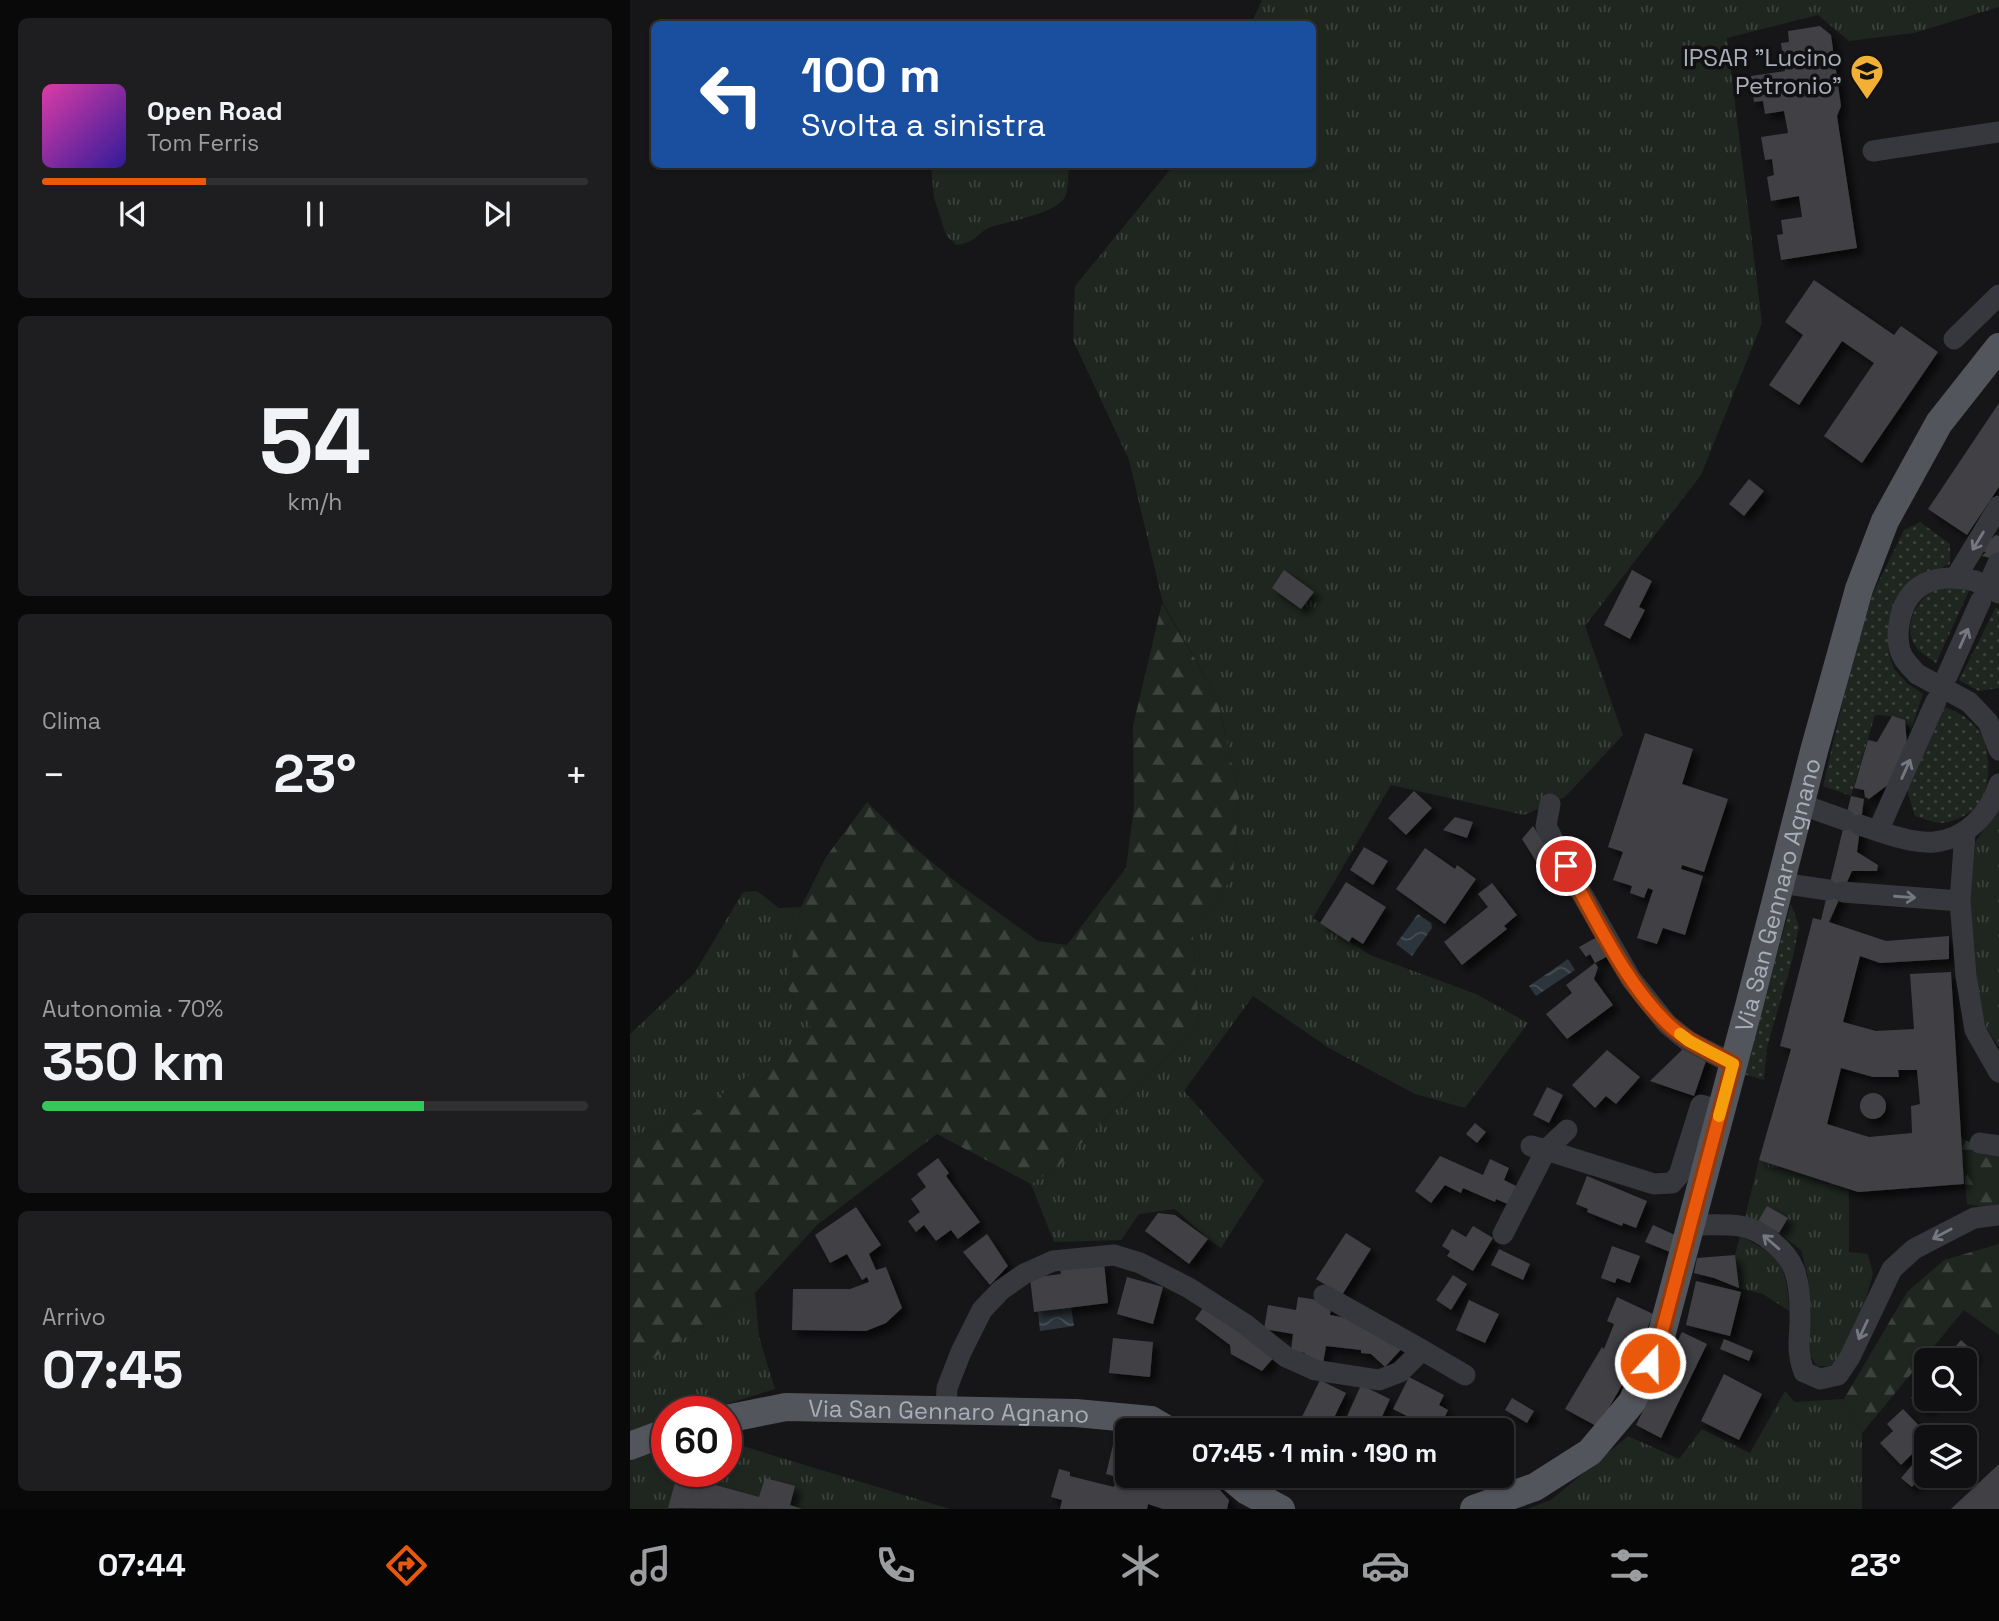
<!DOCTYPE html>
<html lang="it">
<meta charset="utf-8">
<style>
:root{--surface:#101012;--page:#1e1e20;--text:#f1f3f6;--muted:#9c9d9f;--line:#303032;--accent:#ea580c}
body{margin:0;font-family:"Space Grotesk",sans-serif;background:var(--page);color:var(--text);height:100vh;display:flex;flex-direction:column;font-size:26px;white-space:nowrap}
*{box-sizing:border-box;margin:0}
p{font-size:23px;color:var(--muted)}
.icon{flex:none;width:38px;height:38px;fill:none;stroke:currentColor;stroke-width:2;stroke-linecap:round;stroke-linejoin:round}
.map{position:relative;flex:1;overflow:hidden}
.panel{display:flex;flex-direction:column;gap:18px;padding:18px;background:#09090a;width:630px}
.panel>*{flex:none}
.guide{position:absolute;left:21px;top:21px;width:665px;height:147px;border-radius:10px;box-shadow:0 2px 5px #0004,0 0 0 2px var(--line);background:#1a4fa0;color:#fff;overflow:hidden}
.fabs{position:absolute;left:1284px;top:1348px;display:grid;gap:14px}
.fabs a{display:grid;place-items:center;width:63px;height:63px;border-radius:10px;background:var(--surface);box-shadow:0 2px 5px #0004,0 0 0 2px var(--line);font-size:35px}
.speed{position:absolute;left:21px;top:1396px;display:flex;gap:14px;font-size:35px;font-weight:700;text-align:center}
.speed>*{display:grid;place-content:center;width:91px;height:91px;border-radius:50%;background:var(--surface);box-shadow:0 2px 5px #0004,0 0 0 2px var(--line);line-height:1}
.speed .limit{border:10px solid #d22;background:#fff;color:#111}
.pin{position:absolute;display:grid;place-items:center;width:60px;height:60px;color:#fff;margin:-30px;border:4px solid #fff;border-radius:50%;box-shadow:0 2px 7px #0007}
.me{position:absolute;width:77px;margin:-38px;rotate:21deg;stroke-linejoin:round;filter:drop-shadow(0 0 5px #0008)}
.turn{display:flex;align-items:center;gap:24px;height:147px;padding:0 35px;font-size:32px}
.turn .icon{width:91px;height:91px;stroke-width:2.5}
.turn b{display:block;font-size:49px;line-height:60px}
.big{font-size:52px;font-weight:700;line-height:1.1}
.panel .widget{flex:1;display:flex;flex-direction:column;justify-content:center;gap:10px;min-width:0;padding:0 24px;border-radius:10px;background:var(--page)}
.panel .dial{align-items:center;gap:0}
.dial b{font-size:91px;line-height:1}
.song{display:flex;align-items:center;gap:21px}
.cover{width:84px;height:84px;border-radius:10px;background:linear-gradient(135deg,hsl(320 70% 55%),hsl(250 70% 35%))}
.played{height:7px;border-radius:4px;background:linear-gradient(90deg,var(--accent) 30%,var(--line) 30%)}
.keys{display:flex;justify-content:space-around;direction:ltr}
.heat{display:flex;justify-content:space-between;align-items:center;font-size:38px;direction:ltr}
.charge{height:10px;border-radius:5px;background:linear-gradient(90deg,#34c759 70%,var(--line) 0)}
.trip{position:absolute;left:485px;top:1418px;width:399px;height:70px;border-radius:10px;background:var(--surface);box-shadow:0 2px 5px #0004,0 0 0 2px var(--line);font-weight:700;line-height:70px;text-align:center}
.dock{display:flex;height:112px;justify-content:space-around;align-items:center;background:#060607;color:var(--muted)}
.dock .icon{width:49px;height:49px}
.dock .active{color:var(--accent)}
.dock b{font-size:32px;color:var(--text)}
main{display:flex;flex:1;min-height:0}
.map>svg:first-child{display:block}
</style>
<main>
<section class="panel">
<div class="widget">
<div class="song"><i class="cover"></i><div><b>Open Road</b><p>Tom Ferris</p></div></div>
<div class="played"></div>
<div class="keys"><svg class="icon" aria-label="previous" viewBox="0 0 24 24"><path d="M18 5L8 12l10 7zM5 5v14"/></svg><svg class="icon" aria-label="pause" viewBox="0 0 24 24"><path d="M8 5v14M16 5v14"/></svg><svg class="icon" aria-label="next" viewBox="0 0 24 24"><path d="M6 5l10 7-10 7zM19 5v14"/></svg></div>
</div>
<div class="widget dial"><b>54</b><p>km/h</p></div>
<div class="widget"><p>Clima</p>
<div class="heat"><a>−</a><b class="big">23°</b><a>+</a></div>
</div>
<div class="widget"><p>Autonomia · 70%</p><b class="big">350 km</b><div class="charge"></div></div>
<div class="widget"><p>Arrivo</p><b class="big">07:45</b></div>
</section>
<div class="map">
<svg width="1369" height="1509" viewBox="0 0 1369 1509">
<defs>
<pattern id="grass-tufts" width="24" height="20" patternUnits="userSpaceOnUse" patternTransform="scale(1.75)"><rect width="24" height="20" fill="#1e261f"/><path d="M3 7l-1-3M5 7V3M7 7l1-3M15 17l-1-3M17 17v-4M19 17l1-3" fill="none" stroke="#3c433d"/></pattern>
<pattern id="forest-firs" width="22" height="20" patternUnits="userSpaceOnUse" patternTransform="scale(1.75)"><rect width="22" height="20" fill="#1e261f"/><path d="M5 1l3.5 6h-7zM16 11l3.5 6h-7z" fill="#3c433d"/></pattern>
<pattern id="park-dots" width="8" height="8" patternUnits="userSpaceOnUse" patternTransform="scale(1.75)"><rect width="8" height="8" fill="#1e261f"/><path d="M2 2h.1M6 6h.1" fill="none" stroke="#3c433d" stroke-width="1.8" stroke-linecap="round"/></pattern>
<pattern id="water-waves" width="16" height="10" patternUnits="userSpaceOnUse" patternTransform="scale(1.75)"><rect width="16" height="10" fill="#2c353c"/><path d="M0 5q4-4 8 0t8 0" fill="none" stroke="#485056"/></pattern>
<filter id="shadow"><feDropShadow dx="6" dy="6" stdDeviation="3.5" flood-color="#0009"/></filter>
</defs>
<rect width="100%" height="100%" fill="#161618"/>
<g fill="url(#grass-tufts)">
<path d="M632,0H1369V7L1284,33L1219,41L1188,15L1097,38L1132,323L1071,475L955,626L993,735L935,797L894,815L761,785L683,918L740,955L846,994L898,1023L835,1108L785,1094L699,1048L623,996L554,1091L634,1181L591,1248L578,1239L545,1209L509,1214L491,1240L424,1242L401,1184L431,1164L522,1071L569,1027L563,935L603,876L609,797L587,697L533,603L499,460L443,340L445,286L544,165L682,164V24H621Z"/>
<path d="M301,165H439C438,174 439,190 435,197C426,213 381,221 364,226C348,230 348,243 326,245L316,235L304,198Z"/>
<path d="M1369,808V1047L1354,1025L1347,994L1338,900L1341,848Z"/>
<path d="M127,891L149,908L171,907L157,987L184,1031L54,1120L0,1139V1034L64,974L113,892Z"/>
<path d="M1129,1160L1219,1189V1252L1238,1254L1243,1274L1230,1319L1203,1366H1187L1177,1351L1181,1315L1178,1277L1171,1250L1149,1233L1158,1218L1137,1206L1128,1221L1115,1217Z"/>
<path d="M1110,1236C1151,1256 1157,1266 1159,1311L1133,1294L1109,1288L1105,1255Z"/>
<path d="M125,1293L129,1337L145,1389L71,1412H37V1423L0,1434V1373Z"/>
<path d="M1155,1391L1165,1402L1214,1399L1232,1433V1509H897L921,1500L998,1436L1049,1459L1072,1429L1120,1453Z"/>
<path d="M96,1441L320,1509H0V1461L17,1453L37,1450V1472H96Z"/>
</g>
<g fill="url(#forest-firs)">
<path d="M532,603L587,697L609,797L603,876L563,935L569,1027L522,1071L431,1164L401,1184L307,1134L187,1225L125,1293L0,1373V1139L54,1120L183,1031L157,987L171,907L196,857L237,802L279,843L327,883L408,941L437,945L496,868L504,808L503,726Z"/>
<path d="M1331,1138L1369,1155V1210L1337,1204Z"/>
<path d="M1369,1244V1335L1334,1310L1232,1433L1214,1399L1277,1292L1314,1260Z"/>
</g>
<g fill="url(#park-dots)">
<path d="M1290,522L1320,544V564L1296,575L1258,636L1259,654L1264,669L1277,683L1293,694L1281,730C1272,716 1261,716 1245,715L1221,796L1193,786L1225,649L1243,593L1274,530Z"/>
<path d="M1329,586L1339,591L1306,663C1298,657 1286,651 1282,640C1275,622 1289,595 1307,590C1314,588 1322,588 1329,586Z"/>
<path d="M1366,607L1369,609V688L1349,691L1329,680Z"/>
<path d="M1315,707C1329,712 1340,719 1349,731C1361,747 1361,782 1352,799C1345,812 1326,822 1311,823C1303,823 1293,818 1285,816L1277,790Z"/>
<path d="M1161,904L1169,926L1163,957L1137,1047L1134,1080L1113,1074Z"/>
</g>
<g fill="url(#water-waves)">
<path d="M788,914L801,923L802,928L782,956L766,944Z"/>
<path d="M938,959L945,970L906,996L899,986Z"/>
<path d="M441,1307L444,1326L410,1331L408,1312Z"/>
</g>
<g fill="#404145" fill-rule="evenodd" filter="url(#shadow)">
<path d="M1190,26L1201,35L1211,106L1207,116L1227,248L1151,260L1147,235L1153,234L1151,220L1172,217L1169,196L1141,201L1137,177L1144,175L1142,159L1135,160L1131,137L1158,133L1154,111L1135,114L1133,101L1124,102L1121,76L1155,71L1151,43L1159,42L1158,31Z"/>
<path d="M1184,280L1264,335L1271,326L1308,352L1232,463L1194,436L1244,363L1212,341L1169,405L1139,385L1173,335L1155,322Z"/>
<path d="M1369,403V487L1337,535L1298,509Z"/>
<path d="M1119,479L1134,491L1114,516L1099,504Z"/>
<path d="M1366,535L1369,536V560L1352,556L1356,552L1347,550Z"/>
<path d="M654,570L684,592L671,609L642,588Z"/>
<path d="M1002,570L1022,581L1009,607L1015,610L1000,639L974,625Z"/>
<path d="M1262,716L1275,720L1277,744L1259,784L1239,799L1235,797L1234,790L1224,788L1238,740L1247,742Z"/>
<path d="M1015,733L1063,749L1052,784L1098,799L1074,872L1052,865L1051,869L1073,876L1055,935L1033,928L1027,944L1007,938L1023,890L1018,888L1014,898L1000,893L1002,886L983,880L993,852L978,847Z"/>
<path d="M784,791L802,808L776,835L758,818Z"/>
<path d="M1221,796L1234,799L1227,852L1248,865L1247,871H1222L1199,922L1256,941L1319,936V959L1250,963L1230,956L1213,1022L1246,1031L1284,1029L1280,974L1321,972L1334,1184L1228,1192L1129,1160L1161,1049L1150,1046L1183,918L1191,920ZM1211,1068L1243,1077H1269L1268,1070H1287L1290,1104L1281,1106L1282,1133L1239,1137L1197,1124Z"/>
<path d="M825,817L843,822L837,838L813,830Z"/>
<path d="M903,826L925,859L909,866L892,839Z"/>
<path d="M734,847L758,861L743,885L720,870Z"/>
<path d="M795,848L825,869L827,865L846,879L815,924L766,889Z"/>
<path d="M716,882L756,907L733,944L722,937L719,942L690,923Z"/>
<path d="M862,883L887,915L874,926L877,929L832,965L814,942L858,907L848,894Z"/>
<path d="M969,936L980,955L965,963L960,954L956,957L949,947Z"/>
<path d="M965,963L968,967L964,979L983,1005L937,1039L916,1014L942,993L936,985Z"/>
<path d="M1055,1047L1077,1058L1064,1096L1020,1081Z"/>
<path d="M977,1050L1010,1077L986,1104L976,1096L965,1108L942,1085Z"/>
<path d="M917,1087L933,1095L919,1123L903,1115Z"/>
<circle cx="1243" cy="1106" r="13"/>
<path d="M845,1123L856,1132L847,1143L836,1134Z"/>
<path d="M810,1156L853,1175L860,1159L879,1168L874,1180L888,1187L880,1205L866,1199L865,1202L833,1188L831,1193L815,1185L801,1203L785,1191Z"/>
<path d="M308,1158L319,1173L316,1176L350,1222L328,1239L321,1230L306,1241L294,1225L286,1232L278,1221L290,1212L281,1199L296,1187L287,1174Z"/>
<path d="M957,1176L1017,1201L1006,1228L993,1223L992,1226L957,1212L958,1209L946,1204Z"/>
<path d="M1137,1206L1158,1218L1149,1233L1128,1221Z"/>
<path d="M226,1207L251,1245L239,1254L246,1270L256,1267L272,1308L256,1323L236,1331L162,1330L163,1289H220L239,1282L237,1277L232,1280L217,1254L200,1263L185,1235Z"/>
<path d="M528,1213L545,1215L578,1239L559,1264L515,1231Z"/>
<path d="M1023,1225L1045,1235L1040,1252L1015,1242Z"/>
<path d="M843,1226L863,1238L843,1271L817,1256L820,1251L812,1246L822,1229L836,1237Z"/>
<path d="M716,1233L741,1249L712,1295L686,1279Z"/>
<path d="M357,1234L378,1266L360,1285L333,1252Z"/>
<path d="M982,1246L1010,1256L1000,1283L987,1278L985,1283L971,1278Z"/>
<path d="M869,1249L900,1264L893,1280L861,1265Z"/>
<path d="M1105,1255L1109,1288L1084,1278L1064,1273L1067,1258Z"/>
<path d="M474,1262L478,1303L404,1312L400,1278L431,1274L430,1267Z"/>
<path d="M823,1275L837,1284L821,1310L806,1300Z"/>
<path d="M497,1277L533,1287L523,1324L487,1314Z"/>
<path d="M1066,1281L1111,1292L1100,1336L1056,1325Z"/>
<path d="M668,1297L702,1302L700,1315L717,1318L775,1345L755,1367L741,1354L731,1353V1350L696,1346L693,1364L673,1358L675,1353L661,1351L663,1334L634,1329L638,1305L666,1310Z"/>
<path d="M987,1297L1023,1314L1004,1364L968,1427L935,1409L972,1347L974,1349L984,1324L977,1321Z"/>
<path d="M839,1300L869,1314L855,1343L826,1330Z"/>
<path d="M576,1304L645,1356L632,1371L601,1354L600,1345L565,1319Z"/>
<path d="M1052,1332L1077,1344L1031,1438L1006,1425Z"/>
<path d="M483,1338L523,1342L520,1377L479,1373Z"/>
<path d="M1094,1339L1123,1351L1119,1361L1090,1349Z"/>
<path d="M1331,1340L1346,1354L1335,1366V1360H1314Z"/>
<path d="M1094,1374L1132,1394L1109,1440L1071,1421Z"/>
<path d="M779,1377L814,1395L809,1405L818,1410L810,1427L804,1424L802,1429L763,1409Z"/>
<path d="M1297,1379V1398H1307L1296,1411L1281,1398Z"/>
<path d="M690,1380L716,1393L698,1430H677L668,1425Z"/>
<path d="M731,1385L760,1399L746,1430H711Z"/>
<path d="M882,1398L904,1411L897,1423L875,1410Z"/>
<path d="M1273,1409L1300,1437H1297V1439L1271,1465L1250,1443L1263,1431L1257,1424Z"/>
<path d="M483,1445L497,1448V1475H576L599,1500L597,1509H533L518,1504L517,1509H430L432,1500L421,1497L429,1469L440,1472V1476L484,1487L487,1477L476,1474Z"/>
<path d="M1284,1463L1295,1471L1282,1487L1271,1478Z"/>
<path d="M1369,1464V1509H1321Z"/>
<path d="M48,1472H69L67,1480L129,1497L135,1478L165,1486L160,1505L172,1509L38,1508Z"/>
</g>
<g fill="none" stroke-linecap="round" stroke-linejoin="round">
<g stroke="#37383d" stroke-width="21">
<path d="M1243,151L1369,132"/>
<path d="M1324,339L1369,295"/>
<path d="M1326,577L1369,506"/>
<path d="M1361,579L1368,563"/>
<path d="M1287,674C1283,669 1276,663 1273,657C1268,649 1267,634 1269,625C1275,582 1307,572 1345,581"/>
<path d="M1317,676L1351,600"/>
<path d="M1339,702L1358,722L1369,750"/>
<path d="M920,804L916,826L936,866L1001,979L1037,1024L1058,1041L1103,1064"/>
<path d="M1170,804L1215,820"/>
<path d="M1230,825C1251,832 1282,844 1304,842C1336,839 1360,814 1369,784"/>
<path d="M1248,831L1306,701"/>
<path d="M1335,833L1330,901L1336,976L1345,1030L1369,1072"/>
<path d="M1151,883L1198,890"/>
<path d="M1213,892L1330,901"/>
<path d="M1350,1143L1369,1146"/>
<path d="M901,1146L916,1150L937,1130"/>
<path d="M1061,1225C1077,1225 1095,1224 1110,1226C1131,1229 1156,1250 1164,1269C1169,1282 1170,1299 1170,1313C1171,1336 1165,1347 1174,1372L1190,1379L1208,1375L1220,1357L1262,1269L1284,1249L1344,1218L1369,1215"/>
<path d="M873,1234L916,1150L1024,1184L1042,1183L1049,1175L1071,1105L1090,1111"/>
<path d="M792,1350L835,1375"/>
<path d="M316,1411L317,1388L331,1352L352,1310L371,1290L394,1274L423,1261L484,1255L510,1263L559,1288L615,1324L656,1357L685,1370L749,1380L770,1372L792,1350L694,1295"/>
</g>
<g stroke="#53555c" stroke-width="28">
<path id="s1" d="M96,1419L156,1407L446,1413L521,1420L538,1430"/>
<path d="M0,1446L37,1432"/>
<path d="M598,1475L617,1491L651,1509"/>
<path id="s2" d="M844,1509L905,1487L960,1452L1002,1402L1029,1344L1119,1006L1184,751L1229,589L1255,521L1309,423L1369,347"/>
</g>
<g stroke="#37383d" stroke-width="21">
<path d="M1345,581L1369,593"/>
<path d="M1287,674L1339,702"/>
</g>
</g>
<defs><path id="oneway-shaft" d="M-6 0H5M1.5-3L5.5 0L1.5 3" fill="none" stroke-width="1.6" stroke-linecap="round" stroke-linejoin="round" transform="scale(1.75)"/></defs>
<g stroke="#757881">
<use href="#oneway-shaft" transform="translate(1348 541) rotate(121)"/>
<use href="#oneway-shaft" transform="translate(1334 638) rotate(-66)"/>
<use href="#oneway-shaft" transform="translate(1276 769) rotate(-66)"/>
<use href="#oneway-shaft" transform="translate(1275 897) rotate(4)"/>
<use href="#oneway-shaft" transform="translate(1312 1234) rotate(152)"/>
<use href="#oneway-shaft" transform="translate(1141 1242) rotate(-139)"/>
<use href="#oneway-shaft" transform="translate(1233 1330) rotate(115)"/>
</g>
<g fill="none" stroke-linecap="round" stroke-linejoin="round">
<defs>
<path id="route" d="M936,866C966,918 995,984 1039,1025C1057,1042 1081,1052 1103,1064L1029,1343L1020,1363"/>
</defs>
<use href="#route" stroke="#983908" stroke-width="18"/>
<use href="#route" stroke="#ea580c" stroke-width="12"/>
<path stroke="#f59e0b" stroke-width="12" d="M1050,1034L1059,1041L1103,1064L1089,1116"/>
</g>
<defs>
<symbol id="school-pin" viewBox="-11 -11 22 30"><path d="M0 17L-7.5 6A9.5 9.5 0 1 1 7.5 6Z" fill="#f2b134" stroke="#111113"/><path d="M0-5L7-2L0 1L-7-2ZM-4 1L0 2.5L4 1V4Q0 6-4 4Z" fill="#111"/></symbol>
</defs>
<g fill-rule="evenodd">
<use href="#school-pin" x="1218" y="52" width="38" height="52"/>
</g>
<g text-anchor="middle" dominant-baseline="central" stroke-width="7" stroke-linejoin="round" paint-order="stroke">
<g font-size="24" fill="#a8adb8" stroke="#111113" text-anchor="end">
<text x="1212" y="57">IPSAR "Lucino<tspan x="1212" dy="28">Petronio"</tspan></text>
</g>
<g font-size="24" fill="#a8adb8" stroke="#111113">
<text stroke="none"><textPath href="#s2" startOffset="724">Via San Gennaro Agnano</textPath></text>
<text stroke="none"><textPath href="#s1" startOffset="224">Via San Gennaro Agnano</textPath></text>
</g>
</g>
</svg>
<div class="fabs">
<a><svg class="icon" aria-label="search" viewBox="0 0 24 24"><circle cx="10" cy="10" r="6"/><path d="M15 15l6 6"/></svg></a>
<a><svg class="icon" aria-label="layers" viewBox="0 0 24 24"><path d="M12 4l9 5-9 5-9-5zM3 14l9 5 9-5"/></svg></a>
</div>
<div class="speed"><div class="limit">60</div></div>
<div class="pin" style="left:936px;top:866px;background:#d93025"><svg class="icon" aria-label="arrive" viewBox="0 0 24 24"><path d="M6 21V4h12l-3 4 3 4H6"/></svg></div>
<svg class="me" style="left:1020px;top:1363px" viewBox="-20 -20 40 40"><circle r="17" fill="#ea580c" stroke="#fff" stroke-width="3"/><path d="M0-11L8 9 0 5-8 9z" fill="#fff"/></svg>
<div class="trip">07:45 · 1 min · 190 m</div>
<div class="guide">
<div class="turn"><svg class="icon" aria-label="left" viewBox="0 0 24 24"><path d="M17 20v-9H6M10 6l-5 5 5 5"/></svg><div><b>100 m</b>Svolta a sinistra</div></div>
</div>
</div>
</main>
<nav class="dock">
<b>07:44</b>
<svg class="icon active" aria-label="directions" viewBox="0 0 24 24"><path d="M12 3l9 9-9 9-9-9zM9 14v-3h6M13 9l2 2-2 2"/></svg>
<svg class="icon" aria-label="music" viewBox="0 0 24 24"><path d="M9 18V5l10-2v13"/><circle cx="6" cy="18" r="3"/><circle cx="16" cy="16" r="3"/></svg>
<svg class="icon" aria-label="phone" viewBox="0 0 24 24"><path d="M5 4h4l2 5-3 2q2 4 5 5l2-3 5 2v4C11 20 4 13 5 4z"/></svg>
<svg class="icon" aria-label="climate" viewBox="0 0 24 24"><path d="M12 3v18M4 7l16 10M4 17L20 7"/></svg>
<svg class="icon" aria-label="car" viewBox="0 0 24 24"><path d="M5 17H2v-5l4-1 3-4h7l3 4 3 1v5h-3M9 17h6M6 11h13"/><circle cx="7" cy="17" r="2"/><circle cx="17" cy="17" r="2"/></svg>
<svg class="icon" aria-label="filters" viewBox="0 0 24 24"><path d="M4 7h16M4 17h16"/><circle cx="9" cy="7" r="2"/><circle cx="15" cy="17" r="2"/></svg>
<b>23°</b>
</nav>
